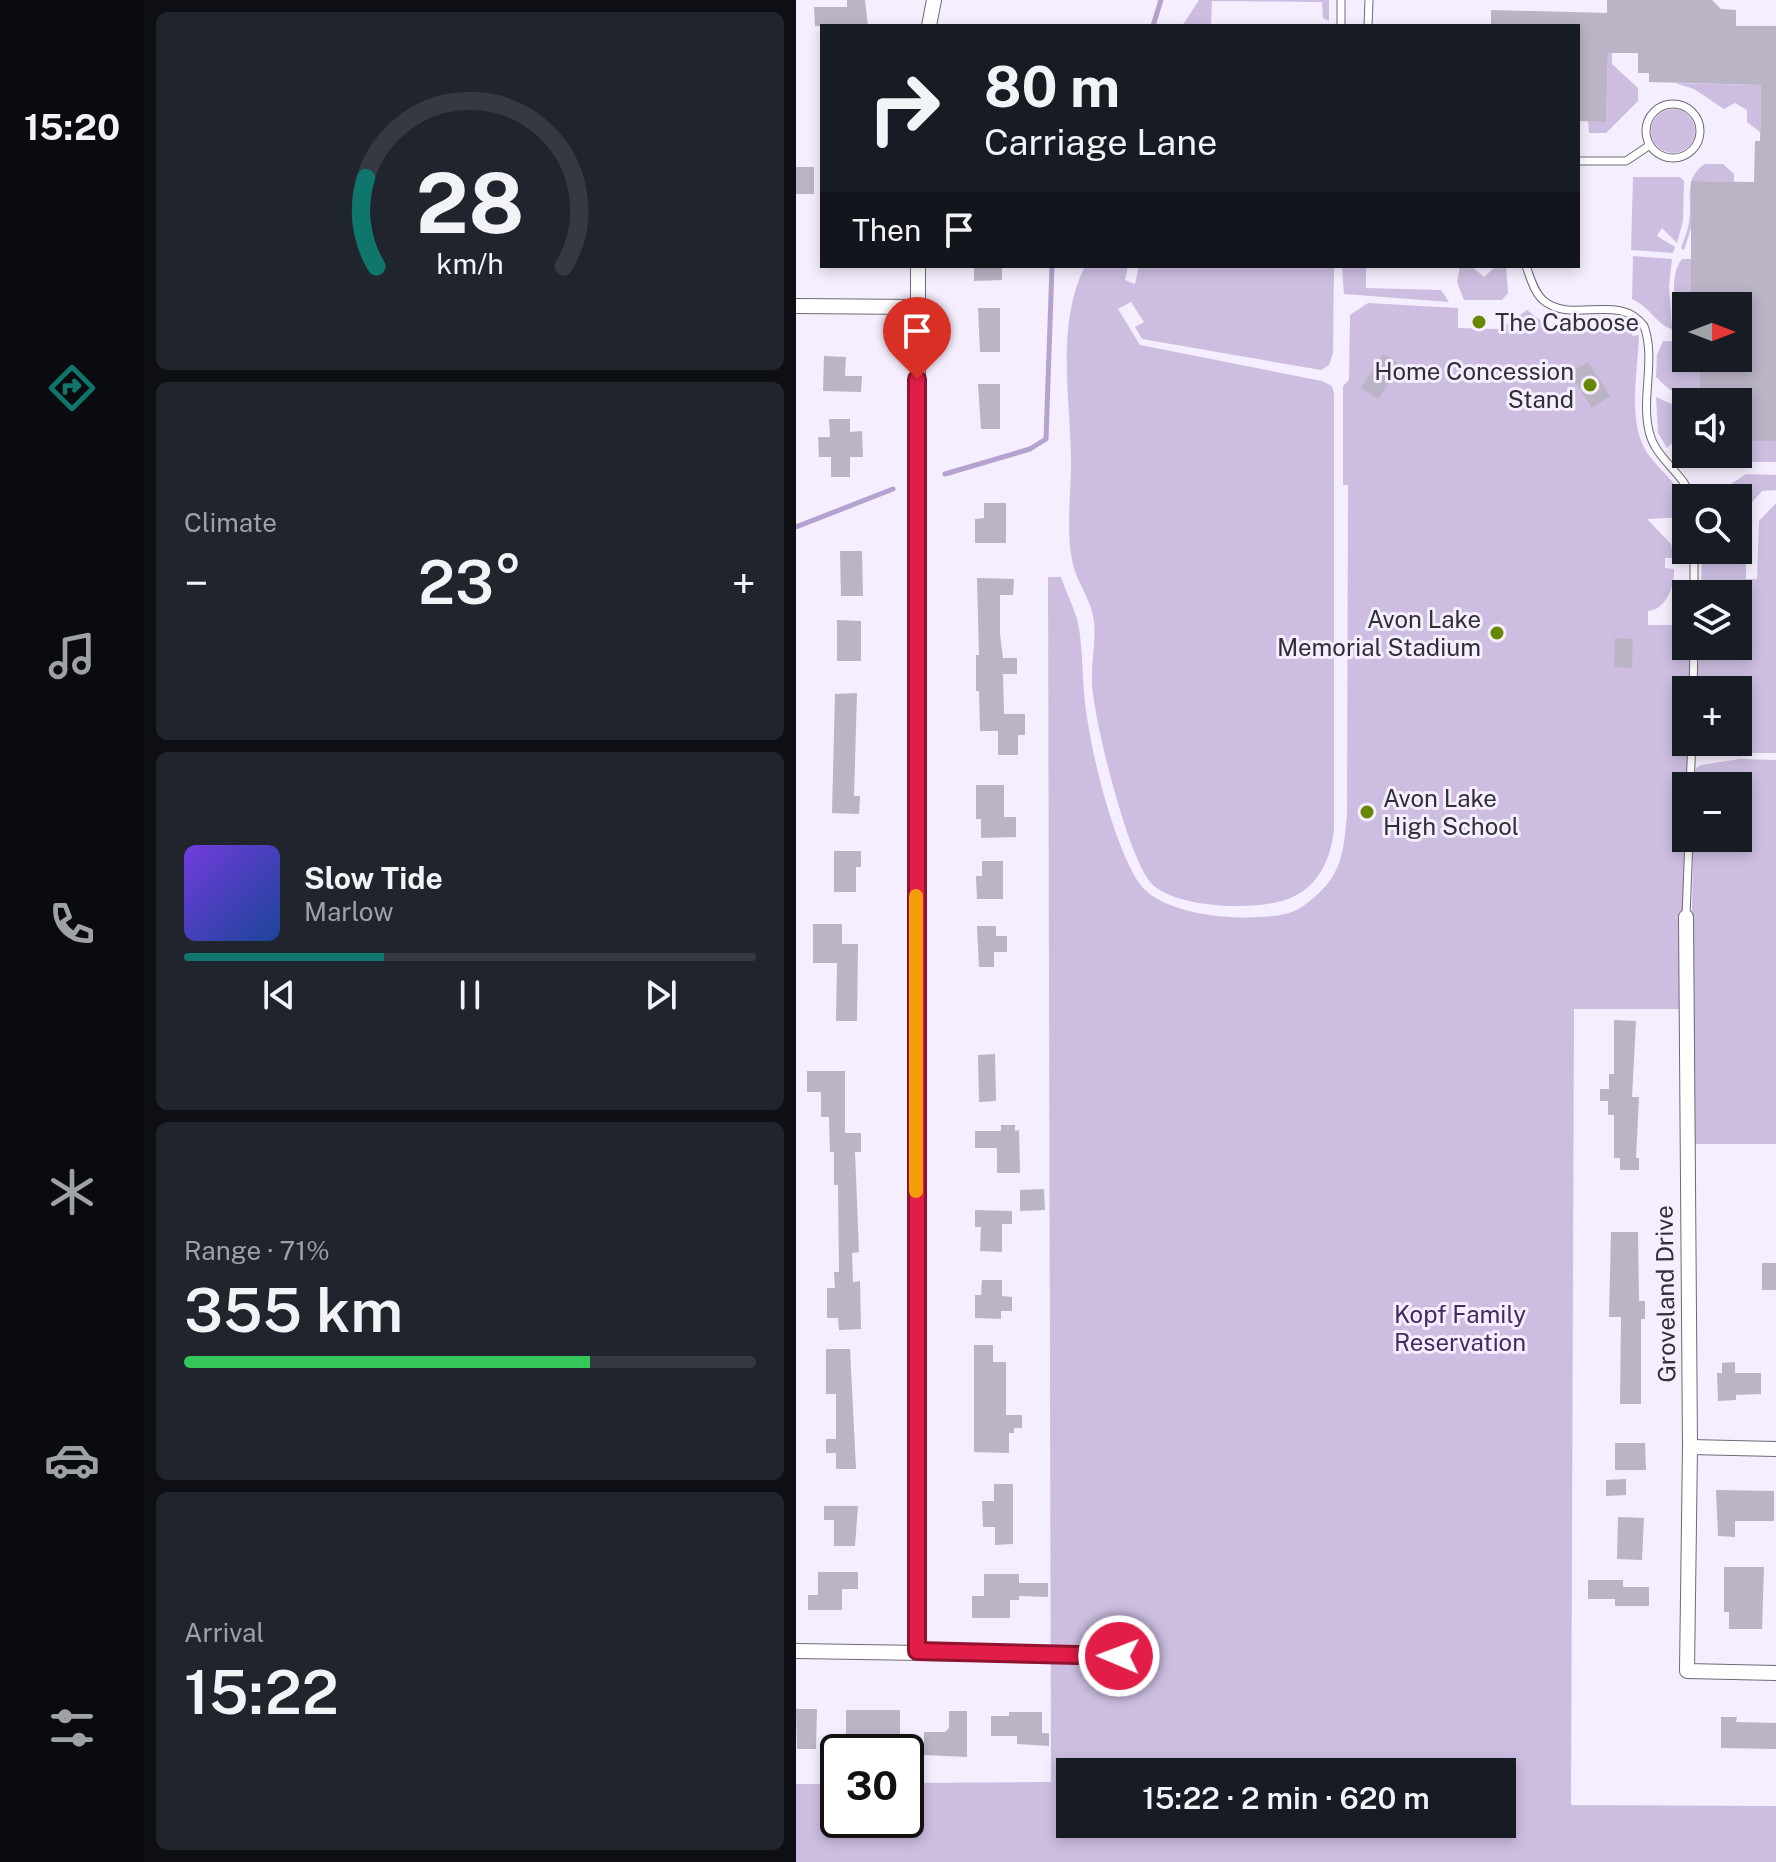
<!DOCTYPE html>
<meta charset="utf-8">
<style>
:root{--surface:#171b24;--page:#20242c;--text:#f1f3f6;--muted:#9ea1a6;--line:#363941;--accent:#0f766e}
body{margin:0;font-family:"Public Sans",sans-serif;background:var(--page);color:var(--text);height:100vh;display:flex;flex-direction:column;font-size:30px;white-space:nowrap}
*{box-sizing:border-box;margin:0}
p{font-size:26px;color:var(--muted)}
.icon{flex:none;width:44px;height:44px;fill:none;stroke:currentColor;stroke-width:2;stroke-linecap:round;stroke-linejoin:round}
.map{position:relative;flex:1;overflow:hidden}
.side{display:flex;flex-direction:column;gap:12px;padding:12px;background:#0d0f14;width:652px}
.side>*{flex:none}
.top-card{position:absolute;left:24px;top:24px;width:760px;height:244px;border-radius:0px;box-shadow:0 4px 12px #0003;background:#171b24;color:var(--text);overflow:hidden}
.needle{width:52px;rotate:90deg}
.buttons{position:absolute;left:876px;top:292px;display:grid;gap:16px}
.buttons a{display:grid;place-items:center;width:80px;height:80px;border-radius:0px;background:var(--surface);box-shadow:0 4px 12px #0003;font-size:40px}
.speed{position:absolute;left:24px;top:1734px;display:flex;gap:16px;font-size:40px;font-weight:700;text-align:center}
.speed>*{display:grid;place-content:center;width:104px;height:104px;border-radius:50%;background:var(--surface);box-shadow:0 4px 12px #0003;line-height:1}
.speed .limit{border:4px solid #111;border-radius:12px;background:#fff;color:#111}
.pin{position:absolute;display:grid;place-items:center;width:68px;height:68px;color:#fff;margin:-82px -34px;border-radius:50% 50% 50% 0;rotate:-45deg;box-shadow:0 0 8px #0007}
.pin .icon{rotate:45deg}
.me{position:absolute;width:88px;margin:-44px;rotate:271deg;stroke-linejoin:round;filter:drop-shadow(0 0 6px #0008)}
.turn{display:flex;align-items:center;gap:28px;height:168px;padding:0 32px;font-size:36px}
.turn .icon{width:104px;height:104px;stroke-width:2.5}
.turn b{display:block;font-size:56px;line-height:68px}
.then{display:flex;align-items:center;height:76px;padding:0 32px;background:#0003;gap:16px;font-size:30px}
.big{font-size:60px;font-weight:600;line-height:1.1}
.side .widget{flex:1;display:flex;flex-direction:column;justify-content:center;gap:12px;min-width:0;padding:0 28px;border-radius:12px;background:var(--page)}
.side .dial{align-items:center;gap:0}
.dial svg{height:208px;overflow:visible;fill:none;stroke:var(--line);stroke-width:7;stroke-linecap:round;text-anchor:middle}
.dial text{fill:var(--text);stroke:none}
.song{display:flex;align-items:center;gap:24px}
.cover{width:96px;height:96px;border-radius:12px;background:linear-gradient(135deg,hsl(260 70% 55%),hsl(220 70% 35%))}
.played{height:8px;border-radius:4px;background:linear-gradient(90deg,var(--accent) 35%,var(--line) 35%)}
.keys{display:flex;justify-content:space-around;direction:ltr}
.heat{display:flex;justify-content:space-between;align-items:center;font-size:44px;direction:ltr}
.charge{height:12px;border-radius:6px;background:linear-gradient(90deg,#34c759 71%,var(--line) 0)}
.trip{position:absolute;left:260px;top:1758px;width:460px;height:80px;border-radius:0px;background:var(--surface);box-shadow:0 4px 12px #0003;font-weight:600;line-height:80px;text-align:center}
main{display:flex;flex:1;min-height:0}
.tabs{display:flex;flex-direction:column;width:144px;justify-content:space-around;align-items:center;background:#090b0e;color:var(--muted)}
.tabs .icon{width:56px;height:56px}
.tabs .current{color:var(--accent)}
.tabs b{font-size:36px;color:var(--text)}
.map>svg:first-child{display:block}
</style>
<main>
<nav class="tabs">
<b>15:20</b>
<svg class="icon current" aria-label="directions" viewBox="0 0 24 24"><path d="M12 3l9 9-9 9-9-9zM9 14v-3h6M13 9l2 2-2 2"/></svg>
<svg class="icon" aria-label="music" viewBox="0 0 24 24"><path d="M9 18V5l10-2v13"/><circle cx="6" cy="18" r="3"/><circle cx="16" cy="16" r="3"/></svg>
<svg class="icon" aria-label="phone" viewBox="0 0 24 24"><path d="M5 4h4l2 5-3 2q2 4 5 5l2-3 5 2v4C11 20 4 13 5 4z"/></svg>
<svg class="icon" aria-label="climate" viewBox="0 0 24 24"><path d="M12 3v18M4 7l16 10M4 17L20 7"/></svg>
<svg class="icon" aria-label="car" viewBox="0 0 24 24"><path d="M5 17H2v-5l4-1 3-4h7l3 4 3 1v5h-3M9 17h6M6 11h13"/><circle cx="7" cy="17" r="2"/><circle cx="17" cy="17" r="2"/></svg>
<svg class="icon" aria-label="filters" viewBox="0 0 24 24"><path d="M4 7h16M4 17h16"/><circle cx="9" cy="7" r="2"/><circle cx="15" cy="17" r="2"/></svg>
</nav>
<section class="side">
<div class="widget dial"><svg viewBox="0 0 100 80">
<path d="M14 69A42 42 0 1 1 86 69"/>
<path d="M14 69A42 42 0 0 1 10 35" stroke="#0f766e"/>
<text x="50" y="56" font-size="32" font-weight="700">28</text>
<text x="50" y="72" font-size="11">km/h</text>
</svg></div>
<div class="widget"><p>Climate</p>
<div class="heat"><a>−</a><b class="big">23°</b><a>+</a></div>
</div>
<div class="widget">
<div class="song"><i class="cover"></i><div><b>Slow Tide</b><p>Marlow</p></div></div>
<div class="played"></div>
<div class="keys"><svg class="icon" aria-label="previous" viewBox="0 0 24 24"><path d="M18 5L8 12l10 7zM5 5v14"/></svg><svg class="icon" aria-label="pause" viewBox="0 0 24 24"><path d="M8 5v14M16 5v14"/></svg><svg class="icon" aria-label="next" viewBox="0 0 24 24"><path d="M6 5l10 7-10 7zM19 5v14"/></svg></div>
</div>
<div class="widget"><p>Range · 71%</p><b class="big">355 km</b><div class="charge"></div></div>
<div class="widget"><p>Arrival</p><b class="big">15:22</b></div>
</section>
<div class="map">
<svg width="980" height="1862" viewBox="0 0 980 1862">
<rect width="100%" height="100%" fill="#f5eefe"/>
<g fill="#cdbee1" fill-rule="evenodd">
<path d="M403,0H533V21L527,18L526,2L416,1L415,26H386Z"/>
<path d="M812,53H816V64L842,88V101L810,133H793L792,121L810,122Z"/>
<path d="M879,83L965,85L964,132L951,122V110L939,103L928,109L898,89Z"/>
<circle cx="877" cy="131" r="22"/>
<path d="M909,164H927L938,174V182L895,181V228L888,250L885,248C888,240 891,232 893,223C897,199 886,179 909,164Z"/>
<path d="M837,177H884L888,181L887,221L881,243L866,228L861,236L879,247L877,253L835,250Z"/>
<path d="M837,256L876,259L873,287L876,329C861,325 854,307 836,299Z"/>
<path d="M886,259H895V306H890V330L882,327C879,309 873,274 886,259Z"/>
<path d="M289,266H332L329,280L339,284L343,266H538L537,353L533,365L525,370L346,339L339,327L348,322L335,302L322,309L344,345L526,381L536,386L538,394V828C535,861 521,891 486,901C453,910 383,908 357,885C333,864 297,717 296,683C295,663 300,642 298,622C296,600 280,582 276,560C270,530 275,494 275,463C275,399 259,326 289,266Z"/>
<path d="M546,266H570V288L645,290L653,302L548,294Z"/>
<path d="M664,266H675L688,277L700,266H710L712,293L706,300H668L661,282Z"/>
<path d="M572,303L662,308V328L704,329L731,310L757,330L832,328L837,336L843,335C842,368 833,412 846,443C859,473 890,481 890,517L851,519L875,544L878,558H869V568L878,569C879,585 870,610 852,611V625H890V646H898L897,690H890V742H896L894,786H890V1009H778L775,1805L980,1806V1862H0V1784H42V1820H110V1783L255,1782L252,577H265C270,592 278,607 282,623C287,648 286,676 289,702C294,750 317,843 343,883C367,918 455,923 493,913C507,909 527,891 535,879C548,860 549,836 551,814L552,485H547V386L553,380L554,315ZM274,1772H706V1824H274Z"/>
<path d="M867,341L890,342V358H904V401C885,401 872,389 860,377L861,355Z"/>
<path d="M860,397L887,409V433L871,448L862,433Z"/>
<rect x="949" y="441" width="31" height="21"/>
<path d="M950,474L980,475V490L966,491L950,509L942,505V498H933L926,490Z"/>
<path d="M980,503V753H936V742H942V690H901L903,646H942V594H905L906,550H942V519L950,542V579H961L963,521Z"/>
<path d="M944,759L980,760V1144H893L897,838H942V786H898L900,768L905,765Z"/>
</g>
<g fill="none" stroke-linecap="round" stroke-linejoin="round">
<g stroke="#b5a2cf" stroke-width="5">
<path d="M357,26L365,0"/>
<path d="M149,474L234,449L250,439L256,266"/>
<path d="M0,527L97,489"/>
</g>
</g>
<g fill="#bbb3c6">
<path d="M51,0H69L72,26H19L18,7H51Z"/>
<path d="M811,0H916L925,9L940,10V26H980V441H942V402H904V358H942V306H895V181L958,182L959,141H964L965,85L853,82V73H842V53H812L810,122L782,121V26H695V10L811,13Z"/>
<rect x="0" y="167" width="18" height="27"/>
<path d="M178,266H206V280L178,281Z"/>
<path d="M182,308H204V352H184Z"/>
<path d="M587,354L604,365L582,399L565,388Z"/>
<path d="M28,356L50,357L49,376H66L65,392L27,391Z"/>
<path d="M792,362L814,396L796,408L774,373Z"/>
<path d="M182,384H204V429H185Z"/>
<path d="M33,419H54V432L66,431L67,457H54V477H35V457H23L22,437H34Z"/>
<path d="M188,503H210V543H179V519L188,518Z"/>
<path d="M44,551H66L67,596H45Z"/>
<path d="M181,578L218,579L217,595H204V634L207,658H221V674H207L208,714H229V735H222V755H202V731H184L183,691H180V655H183Z"/>
<path d="M41,620L65,621V661H41Z"/>
<path d="M819,638L837,639L836,668L818,667Z"/>
<path d="M61,693L58,796H64L63,814L36,813L39,694Z"/>
<path d="M180,785H208V817H220V837L185,838V819H180Z"/>
<path d="M38,851H65V867H60V892H38Z"/>
<path d="M186,861H207V899H181L180,876H186Z"/>
<path d="M17,924H46V944H62L61,1021H40L41,963H17Z"/>
<path d="M181,926H200V936H211V952H198V967H183Z"/>
<path d="M818,1020L840,1021L836,1097H843L840,1158H843V1170H824V1158H818V1115H812V1101H804V1089H813V1074H818Z"/>
<path d="M199,1054L200,1101L183,1102L182,1055Z"/>
<path d="M11,1071H49V1133H65V1152H59L63,1252L56,1253L57,1282L64,1281L65,1329L43,1330L42,1318H31V1288H39L38,1272H43L42,1185H38V1152H34L33,1117H25V1092H11Z"/>
<path d="M205,1125H219V1131L223,1130L224,1173H201V1148H179V1131H205Z"/>
<path d="M248,1189L249,1210L224,1211V1190Z"/>
<path d="M179,1210L216,1211V1224H206V1252L184,1251L185,1227H179Z"/>
<path d="M815,1232H842L843,1301H849V1319H845V1404H824L825,1317H813Z"/>
<rect x="966" y="1263" width="14" height="27"/>
<path d="M186,1280H206V1296L216,1297V1311H205V1319L179,1318V1295H185Z"/>
<path d="M178,1345H197V1362H210V1415H226V1428H218V1433H213V1453L178,1452Z"/>
<path d="M30,1349H54L60,1469H40V1453H30V1439H40V1394H30Z"/>
<path d="M939,1362V1373H965V1394L940,1395V1400L922,1401L921,1373H926V1363Z"/>
<path d="M819,1443H849L850,1470H819Z"/>
<path d="M830,1479V1495L810,1496V1480Z"/>
<path d="M198,1484H217V1544L199,1545V1527H187L186,1501H198Z"/>
<path d="M920,1490L978,1491V1521H939V1537L922,1536Z"/>
<path d="M28,1506H62L59,1546H38V1520H28Z"/>
<path d="M822,1517L848,1518L846,1560L821,1559Z"/>
<path d="M928,1567H968L966,1629H933V1612H928Z"/>
<path d="M22,1572H62V1589H46V1610H12V1595H22Z"/>
<path d="M188,1574H223V1583H252V1597L223,1596V1600H214V1618H176V1596H188Z"/>
<path d="M792,1580H827V1587H853V1606H819V1599H792Z"/>
<path d="M0,1709H21L20,1749H1Z"/>
<path d="M50,1710H104V1743H79L78,1734H50Z"/>
<path d="M153,1711H171V1757L128,1755V1732H149L153,1728Z"/>
<path d="M213,1712H246V1733H253V1746L221,1744V1736H195V1716H213Z"/>
<path d="M925,1717H941L940,1722L980,1723V1749L925,1748Z"/>
</g>
<g fill="none" stroke-linecap="round" stroke-linejoin="round">
<defs>
<g id="lane">
<path d="M545,0V26"/>
<path d="M572,26L573,0"/>
<circle cx="877" cy="131" r="27"/>
<path d="M782,161H830L854,145"/>
<path d="M730,266C734,277 738,292 747,300C775,325 823,292 848,326C860,358 845,398 853,431C859,459 887,472 896,498"/>
<path d="M898,594V550"/>
<path d="M897,690L898,646"/>
<path d="M894,786L896,742"/>
<path d="M890,917L893,838"/>
</g>
<g id="street">
<path d="M133,26L138,0"/>
<path d="M0,306L121,307"/>
<path d="M890,917L894,1447L891,1671L980,1673"/>
<path d="M894,1447L980,1449"/>
<path d="M0,1651L323,1656"/>
<path d="M121,1651L122,266"/>
</g>
</defs>
<use href="#lane" stroke="#6f6879" stroke-width="9"/>
<use href="#street" stroke="#6f6879" stroke-width="16"/>
<use href="#lane" stroke="#fff" stroke-width="7"/>
<use href="#street" stroke="#fff" stroke-width="14"/>
</g>
<g fill="none" stroke-linecap="round" stroke-linejoin="round">
<defs>
<path id="route" d="M121,379V1651L323,1656"/>
</defs>
<use href="#route" stroke="#92132f" stroke-width="20"/>
<use href="#route" stroke="#e11d48" stroke-width="14"/>
<path stroke="#f59e0b" stroke-width="14" d="M120,896V1191"/>
</g>
<g fill="#688700" stroke="#f5eefe" stroke-width="3">
<circle cx="683" cy="322" r="8"/>
<circle cx="794" cy="385" r="8"/>
<circle cx="701" cy="633" r="8"/>
<circle cx="571" cy="812" r="8"/>
</g>
<g text-anchor="middle" dominant-baseline="central" stroke-width="6" stroke-linejoin="round" paint-order="stroke">
<g font-size="24" fill="#322e36" stroke="#f5eefe" text-anchor="start">
<text x="699" y="322">The Caboose</text>
<text x="778" y="371" text-anchor="end">Home Concession<tspan x="778" dy="28">Stand</tspan></text>
<text x="685" y="619" text-anchor="end">Avon Lake<tspan x="685" dy="28">Memorial Stadium</tspan></text>
<text x="587" y="798">Avon Lake<tspan x="587" dy="28">High School</tspan></text>
</g>
<g font-size="24" fill="#322e36" stroke="#f5eefe">
<text transform="translate(869 1294) rotate(-91)">Groveland Drive</text>
</g>
<g font-size="24" fill="#452961" stroke="#f5eefe">
<text x="664" y="1314">Kopf Family<tspan x="664" dy="28">Reservation</tspan></text>
</g>
</g>
</svg>
<div class="buttons">
<a><svg class="needle" viewBox="-14 -14 28 28"><path d="M0-13l5 13h-10z" fill="#e53935"/><path d="M0 13l5-13h-10z" fill="#9ea1a6"/></svg></a>
<a><svg class="icon" aria-label="sound" viewBox="0 0 24 24"><path d="M4 9h4l5-4v14l-5-4H4zM17 9q2 3 0 6"/></svg></a>
<a><svg class="icon" aria-label="search" viewBox="0 0 24 24"><circle cx="10" cy="10" r="6"/><path d="M15 15l6 6"/></svg></a>
<a><svg class="icon" aria-label="layers" viewBox="0 0 24 24"><path d="M12 4l9 5-9 5-9-5zM3 14l9 5 9-5"/></svg></a>
<a>+</a>
<a>−</a>
</div>
<div class="speed"><div class="limit">30</div></div>
<div class="pin" style="left:121px;top:379px;background:#d93025"><svg class="icon" aria-label="arrive" viewBox="0 0 24 24"><path d="M6 21V4h12l-3 4 3 4H6"/></svg></div>
<svg class="me" style="left:323px;top:1656px" viewBox="-20 -20 40 40"><circle r="17" fill="#e11d48" stroke="#fff" stroke-width="3"/><path d="M0-11L8 9 0 5-8 9z" fill="#fff"/></svg>
<div class="trip">15:22 · 2 min · 620 m</div>
<div class="top-card">
<div class="turn"><svg class="icon" aria-label="right" viewBox="0 0 24 24"><path d="M7 20v-9h11M14 6l5 5-5 5"/></svg><div><b>80 m</b>Carriage Lane</div></div>
<div class="then">Then<svg class="icon" aria-label="arrive" viewBox="0 0 24 24"><path d="M6 21V4h12l-3 4 3 4H6"/></svg></div>
</div>
</div>
</main>
